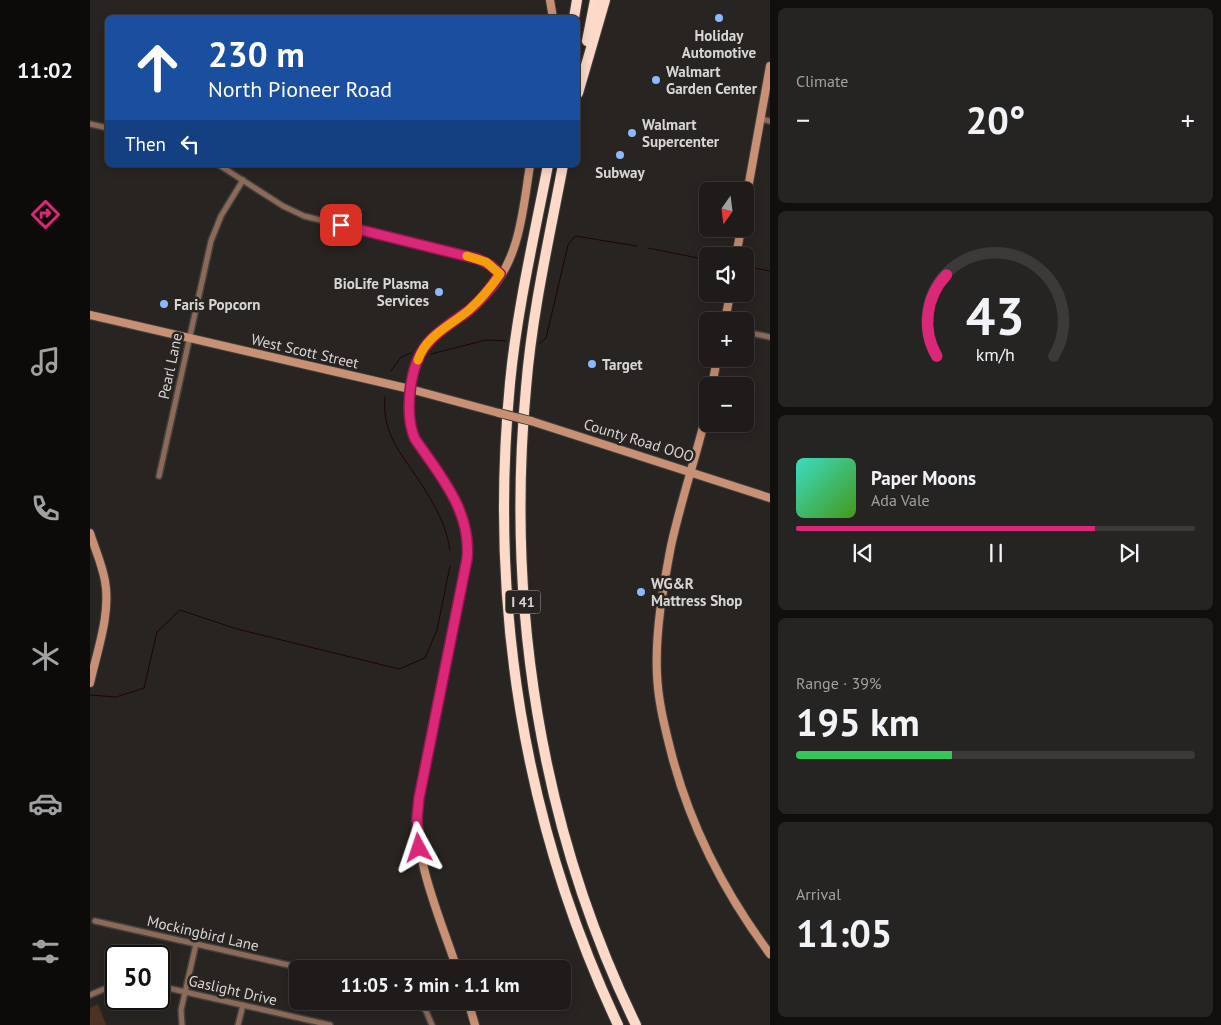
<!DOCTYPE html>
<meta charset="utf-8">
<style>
:root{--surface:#1e1b1a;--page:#262423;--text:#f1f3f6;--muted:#a1a1a2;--line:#3c3939;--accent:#db2777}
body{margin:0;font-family:"PT Sans",sans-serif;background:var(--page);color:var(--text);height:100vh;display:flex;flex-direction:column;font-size:19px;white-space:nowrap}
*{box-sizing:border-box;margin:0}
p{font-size:16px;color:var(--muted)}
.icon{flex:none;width:28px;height:28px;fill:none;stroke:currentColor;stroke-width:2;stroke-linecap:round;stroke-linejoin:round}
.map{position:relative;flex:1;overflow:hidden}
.drawer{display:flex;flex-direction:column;gap:8px;padding:8px;background:#100f0e;width:451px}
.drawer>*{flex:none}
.banner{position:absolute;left:15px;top:15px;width:475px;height:152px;border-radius:8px;box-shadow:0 2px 12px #0003,0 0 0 1px var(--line);background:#1a4fa0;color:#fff;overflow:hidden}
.needle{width:32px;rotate:194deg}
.tools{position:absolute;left:609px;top:182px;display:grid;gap:10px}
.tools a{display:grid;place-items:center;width:55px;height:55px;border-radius:8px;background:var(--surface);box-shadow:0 2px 12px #0003,0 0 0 1px var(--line);font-size:25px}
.speed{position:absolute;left:15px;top:945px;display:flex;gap:10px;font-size:25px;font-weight:700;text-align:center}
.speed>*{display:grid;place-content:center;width:65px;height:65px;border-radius:50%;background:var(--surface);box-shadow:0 2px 12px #0003,0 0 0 1px var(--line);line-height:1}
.speed .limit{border:2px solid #111;border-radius:8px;background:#fff;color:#111}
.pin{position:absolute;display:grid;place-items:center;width:42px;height:42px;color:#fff;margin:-21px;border-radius:10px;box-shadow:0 2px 8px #0006}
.me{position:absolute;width:55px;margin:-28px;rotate:355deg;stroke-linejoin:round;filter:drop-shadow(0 0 4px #0008)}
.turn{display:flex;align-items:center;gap:18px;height:105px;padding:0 20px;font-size:22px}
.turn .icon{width:65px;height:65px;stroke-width:2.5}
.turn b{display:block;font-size:35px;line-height:42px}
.then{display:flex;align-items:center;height:48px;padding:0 20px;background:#0003;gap:10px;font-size:19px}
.big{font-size:38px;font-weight:700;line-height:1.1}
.drawer .card{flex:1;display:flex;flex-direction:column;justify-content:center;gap:8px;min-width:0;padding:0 18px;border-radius:8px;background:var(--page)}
.drawer .dial{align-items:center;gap:0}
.dial svg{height:130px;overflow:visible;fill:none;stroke:var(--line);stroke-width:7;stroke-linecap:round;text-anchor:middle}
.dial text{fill:var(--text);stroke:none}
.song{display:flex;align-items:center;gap:15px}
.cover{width:60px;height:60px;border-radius:8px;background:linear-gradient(135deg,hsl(170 70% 55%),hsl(100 70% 35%))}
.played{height:5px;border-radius:2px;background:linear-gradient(90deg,var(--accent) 75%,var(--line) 75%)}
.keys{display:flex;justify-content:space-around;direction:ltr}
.heat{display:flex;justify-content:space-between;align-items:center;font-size:28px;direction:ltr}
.charge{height:8px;border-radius:4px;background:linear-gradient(90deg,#34c759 39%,var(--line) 0)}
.trip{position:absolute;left:199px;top:960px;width:282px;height:50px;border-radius:8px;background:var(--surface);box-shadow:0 2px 12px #0003,0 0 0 1px var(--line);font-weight:700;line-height:50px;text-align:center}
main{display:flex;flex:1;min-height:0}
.menu{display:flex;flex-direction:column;width:90px;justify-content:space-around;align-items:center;background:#0c0b0a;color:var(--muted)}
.menu .icon{width:35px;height:35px}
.menu .current{color:var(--accent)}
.menu b{font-size:22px;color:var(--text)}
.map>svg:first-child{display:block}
</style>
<main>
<nav class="menu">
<b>11:02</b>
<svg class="icon current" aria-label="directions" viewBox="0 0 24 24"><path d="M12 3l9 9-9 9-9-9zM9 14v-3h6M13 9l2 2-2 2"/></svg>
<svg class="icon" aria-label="music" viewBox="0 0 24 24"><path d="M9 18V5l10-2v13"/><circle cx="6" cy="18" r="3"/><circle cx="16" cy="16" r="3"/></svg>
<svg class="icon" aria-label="phone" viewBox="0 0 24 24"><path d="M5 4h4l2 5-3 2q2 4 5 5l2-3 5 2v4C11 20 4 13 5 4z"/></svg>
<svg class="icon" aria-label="climate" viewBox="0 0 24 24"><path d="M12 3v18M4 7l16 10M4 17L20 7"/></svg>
<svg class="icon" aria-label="car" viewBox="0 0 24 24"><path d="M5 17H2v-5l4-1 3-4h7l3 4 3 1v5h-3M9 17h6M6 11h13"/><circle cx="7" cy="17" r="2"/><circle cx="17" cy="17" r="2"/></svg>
<svg class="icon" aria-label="filters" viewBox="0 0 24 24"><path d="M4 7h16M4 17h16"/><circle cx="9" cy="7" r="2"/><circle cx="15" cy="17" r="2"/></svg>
</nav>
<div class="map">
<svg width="680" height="1025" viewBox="0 0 680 1025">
<rect width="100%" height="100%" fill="#282422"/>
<path fill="#4d3122" d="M8,1004L16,1025H0V1008Z"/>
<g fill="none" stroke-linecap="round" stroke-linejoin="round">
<g stroke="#1f0500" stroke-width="1">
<path d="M558,248L618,260"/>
<path d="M655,266L680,271"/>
<path d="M449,344L456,338L478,245L485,236L547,246"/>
<path d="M341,354L396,340L416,341"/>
<path d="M301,371L311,357L321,353"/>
<path d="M295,397C291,437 316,458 335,490C347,508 357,529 360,550"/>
<path d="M0,695L26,697L54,688L67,632L90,610L147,629L309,669L335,658L347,630L360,566"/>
</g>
<defs>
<g id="street">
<path d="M671,119L680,121"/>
<path d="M0,124L18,128"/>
<path d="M129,165L193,206L214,216L388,259L400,265L410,274"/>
<path d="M655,332L680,337"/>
<path d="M69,476L121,241L131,216L153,180"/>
<path d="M5,921L216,969"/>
<path d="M69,986L240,1025"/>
<path d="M0,995L26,984"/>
<path d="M328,1001L336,1011L342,1025"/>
<path d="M92,1025L91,1010L106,944"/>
<path d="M148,1025L153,1005"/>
</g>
<g id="secondary">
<path d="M460,0L463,18"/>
<path d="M655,205L680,66"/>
<path d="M646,256L651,229"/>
<path d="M0,315L320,389L409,413"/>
<path d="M635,321L640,294"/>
<path d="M622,386L627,359"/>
<path d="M618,407C607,454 591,500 581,546C573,588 565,632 567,674C568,700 574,724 580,748C599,825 633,891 680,954"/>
<path d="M441,421L680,498"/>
<path d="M0,533C5,549 12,564 15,581C21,614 7,651 0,683"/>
<path d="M367,969C349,914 321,856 329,798L377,559C382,513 350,475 325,439C313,410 320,368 338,342C357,326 379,312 397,294C430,260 433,209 440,165"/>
<path d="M378,1001L385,1025"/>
</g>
<g id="highway">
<path d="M484,18L487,0"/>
<path d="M497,41L505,0"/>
<path d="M488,93L515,0"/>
<path d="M458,165C444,237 427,310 420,383C399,604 433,823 528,1025"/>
<path d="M473,165C459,239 442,313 436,388C416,605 450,828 546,1025"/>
</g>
</defs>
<use href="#street" stroke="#44403e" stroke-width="8"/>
<use href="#secondary" stroke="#44403e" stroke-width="10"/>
<use href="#highway" stroke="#44403e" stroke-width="12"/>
<use href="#street" stroke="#8c6a59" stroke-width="5"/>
<use href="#secondary" stroke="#c89175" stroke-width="8"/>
<use href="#highway" stroke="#fcd9c8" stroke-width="10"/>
<defs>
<path id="secondary-bridge" d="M409,413L441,421"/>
</defs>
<use href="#secondary-bridge" stroke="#44403e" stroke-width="10" stroke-linecap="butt"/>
<use href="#secondary-bridge" stroke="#c89175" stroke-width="8"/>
</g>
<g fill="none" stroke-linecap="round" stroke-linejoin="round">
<defs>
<path id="route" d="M251,225L388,259L400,265L410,274C401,288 391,301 377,312C364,321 349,330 338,343C319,364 314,414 325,439C350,475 382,512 377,559L329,798L327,818L329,848"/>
</defs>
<use href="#route" stroke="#8e194d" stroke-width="12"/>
<use href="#route" stroke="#db2777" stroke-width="9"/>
<path stroke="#f59e0b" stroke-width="9" d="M328,360C336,335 362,325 380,309C392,298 401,287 410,274L396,262L377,256"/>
</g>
<g fill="#8cb9fc" stroke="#282422" stroke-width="2">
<circle cx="629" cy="18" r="5"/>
<circle cx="566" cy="80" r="5"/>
<circle cx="542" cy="133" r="5"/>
<circle cx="530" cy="155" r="5"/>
<circle cx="349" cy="292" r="5"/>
<circle cx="74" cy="304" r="5"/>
<circle cx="502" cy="364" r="5"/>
<circle cx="551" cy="592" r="5"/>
</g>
<g text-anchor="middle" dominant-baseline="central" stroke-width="5" stroke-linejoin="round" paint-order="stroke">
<rect fill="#282422" stroke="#a3a19f" stroke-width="1" x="415.5" y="590.5" width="35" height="23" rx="4"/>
<g font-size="14" font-weight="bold" fill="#d8d6d4">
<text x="433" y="602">I 41</text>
</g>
<g font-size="15" font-weight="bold" fill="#d8d6d4" stroke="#282422" text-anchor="start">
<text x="629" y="35" text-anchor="middle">Holiday<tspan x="629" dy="17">Automotive</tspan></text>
<text x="576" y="71">Walmart<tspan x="576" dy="17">Garden Center</tspan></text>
<text x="552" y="124">Walmart<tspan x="552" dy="17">Supercenter</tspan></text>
<text x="530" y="172" text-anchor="middle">Subway</text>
<text x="339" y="283" text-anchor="end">BioLife Plasma<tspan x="339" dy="17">Services</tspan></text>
<text x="84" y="304">Faris Popcorn</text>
<text x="512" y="364">Target</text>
<text x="561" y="583">WG&amp;R<tspan x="561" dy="17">Mattress Shop</tspan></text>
</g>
<g font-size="15" fill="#d8d6d4" stroke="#282422">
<text transform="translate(215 351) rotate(13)">West Scott Street</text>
<text transform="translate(80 366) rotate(-78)">Pearl Lane</text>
<text transform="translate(549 440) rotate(17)">County Road OOO</text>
<text transform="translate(113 933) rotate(13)">Mockingbird Lane</text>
<text transform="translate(143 990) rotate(13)">Gaslight Drive</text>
</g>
</g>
</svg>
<div class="tools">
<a><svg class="needle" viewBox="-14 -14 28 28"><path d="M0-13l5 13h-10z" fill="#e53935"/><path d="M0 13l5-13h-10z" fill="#a1a1a2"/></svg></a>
<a><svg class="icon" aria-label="sound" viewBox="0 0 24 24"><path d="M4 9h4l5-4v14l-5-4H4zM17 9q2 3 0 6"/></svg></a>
<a>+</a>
<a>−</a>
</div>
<div class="speed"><div class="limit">50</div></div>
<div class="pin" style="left:251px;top:225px;background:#d93025"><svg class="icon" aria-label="arrive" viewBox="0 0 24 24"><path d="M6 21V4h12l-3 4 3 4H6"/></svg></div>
<svg class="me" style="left:329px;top:848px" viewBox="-20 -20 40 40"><path d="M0-17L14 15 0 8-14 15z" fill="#db2777" stroke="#fff" stroke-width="4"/></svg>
<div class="trip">11:05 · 3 min · 1.1 km</div>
<div class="banner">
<div class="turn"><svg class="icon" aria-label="ahead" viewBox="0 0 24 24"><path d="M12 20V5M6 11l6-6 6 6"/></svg><div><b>230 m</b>North Pioneer Road</div></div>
<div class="then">Then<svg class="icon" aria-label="left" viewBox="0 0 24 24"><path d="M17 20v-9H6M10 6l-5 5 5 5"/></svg></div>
</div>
</div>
<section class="drawer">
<div class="card"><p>Climate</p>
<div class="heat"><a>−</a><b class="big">20°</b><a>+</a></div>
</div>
<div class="card dial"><svg viewBox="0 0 100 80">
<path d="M14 69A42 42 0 1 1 86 69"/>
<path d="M14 69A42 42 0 0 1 20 19" stroke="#db2777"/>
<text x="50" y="56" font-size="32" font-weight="700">43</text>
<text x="50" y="72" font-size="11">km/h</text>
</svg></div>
<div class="card">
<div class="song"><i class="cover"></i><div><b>Paper Moons</b><p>Ada Vale</p></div></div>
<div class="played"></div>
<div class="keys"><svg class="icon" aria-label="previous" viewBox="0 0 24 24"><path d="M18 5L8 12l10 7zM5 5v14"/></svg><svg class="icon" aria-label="pause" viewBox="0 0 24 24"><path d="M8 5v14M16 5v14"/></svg><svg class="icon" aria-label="next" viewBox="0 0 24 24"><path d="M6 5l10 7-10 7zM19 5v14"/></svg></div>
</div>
<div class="card"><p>Range · 39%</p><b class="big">195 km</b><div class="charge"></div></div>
<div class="card"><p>Arrival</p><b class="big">11:05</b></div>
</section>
</main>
